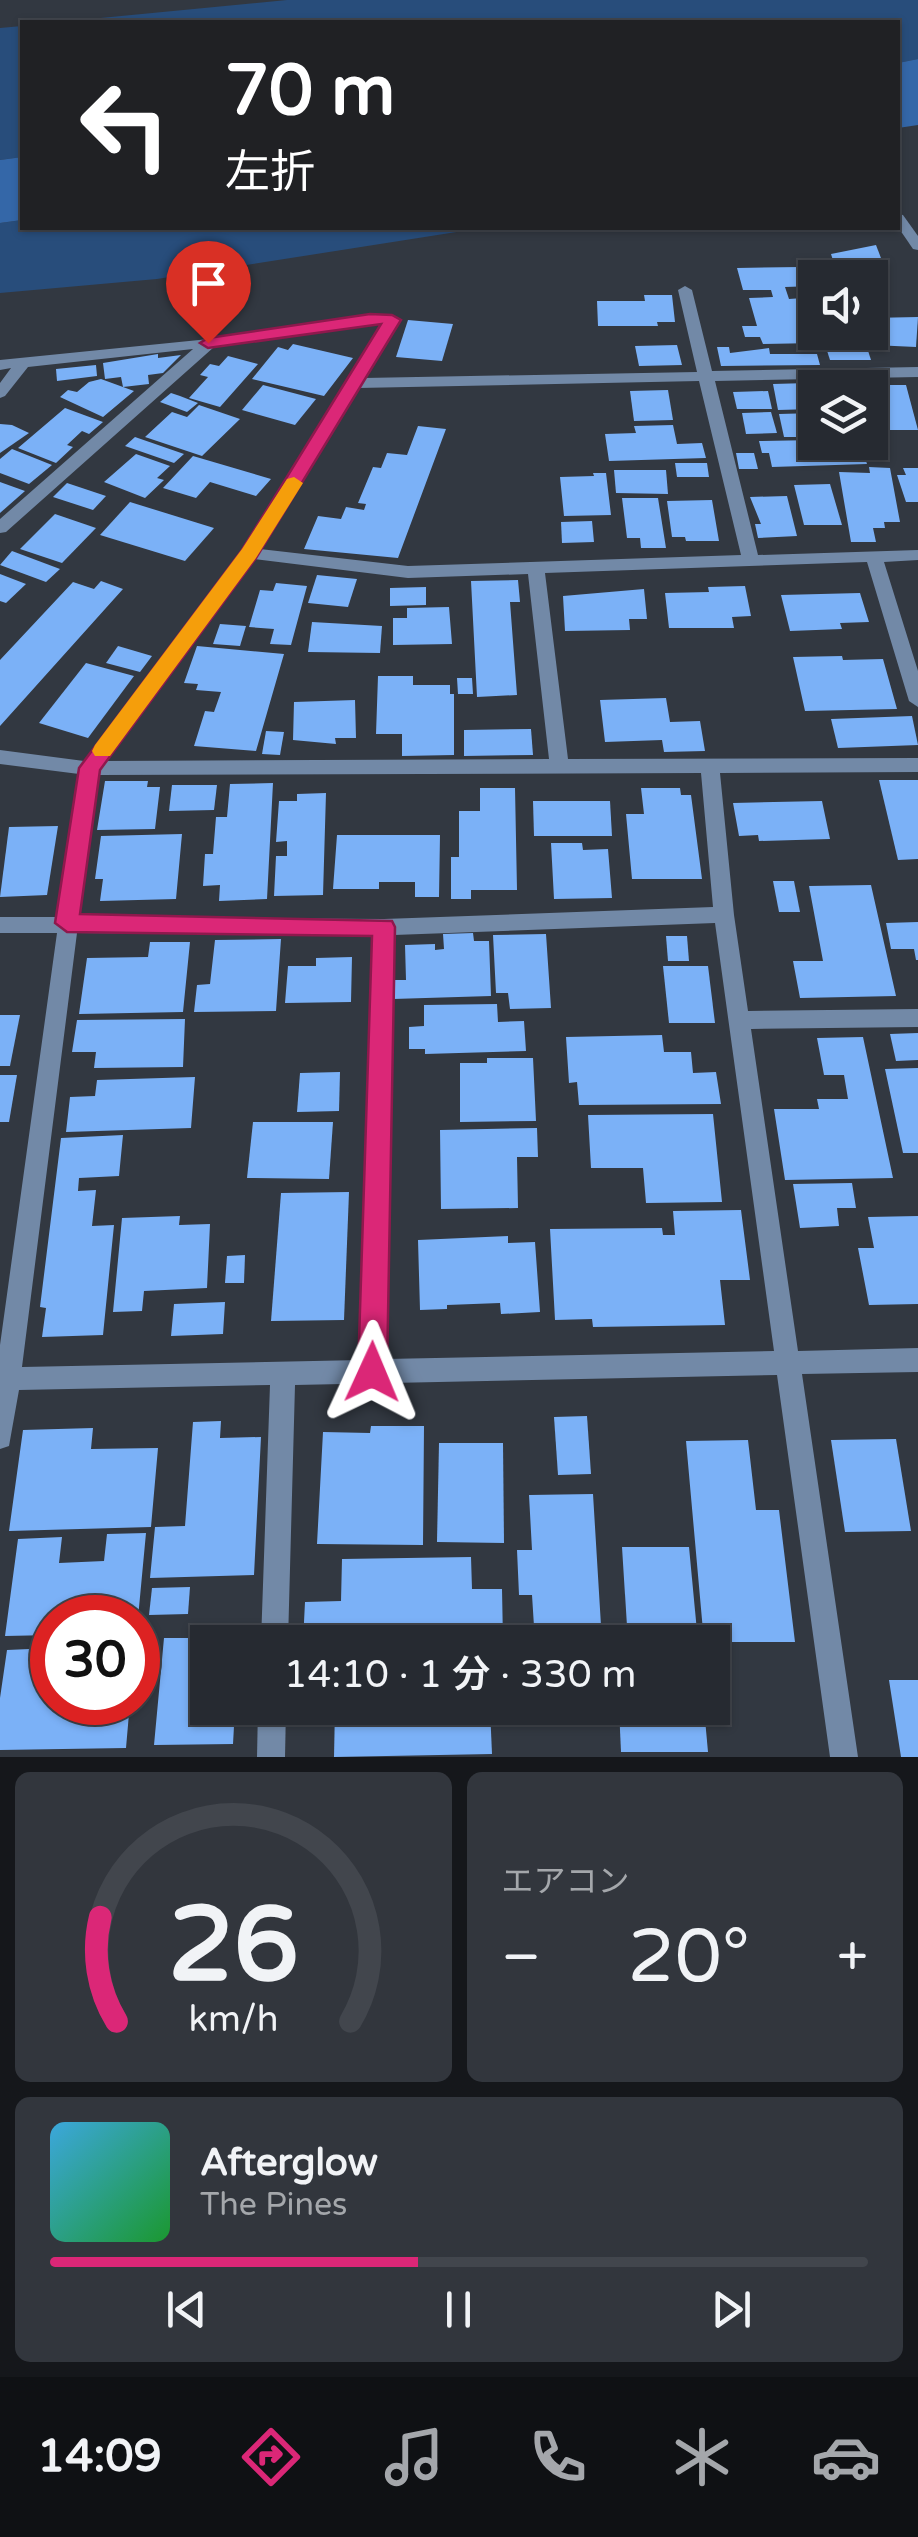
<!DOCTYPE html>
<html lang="ja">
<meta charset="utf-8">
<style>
:root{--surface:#262a31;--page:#32363d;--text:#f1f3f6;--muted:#a4a7ab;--line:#42464d;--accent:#db2777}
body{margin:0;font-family:"Varela Round","Noto Sans JP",sans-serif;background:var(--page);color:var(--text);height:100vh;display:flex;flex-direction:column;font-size:38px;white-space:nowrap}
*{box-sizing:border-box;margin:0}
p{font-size:32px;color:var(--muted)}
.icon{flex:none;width:55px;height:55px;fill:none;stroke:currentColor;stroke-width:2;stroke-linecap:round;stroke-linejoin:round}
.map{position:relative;height:1757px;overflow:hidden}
.sheet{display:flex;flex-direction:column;gap:15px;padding:15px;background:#15171b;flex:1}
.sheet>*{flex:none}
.top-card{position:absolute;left:20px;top:20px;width:880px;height:210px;border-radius:0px;box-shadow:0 2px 8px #0004,0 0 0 2px var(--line);background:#202124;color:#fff;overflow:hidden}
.buttons{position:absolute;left:798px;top:260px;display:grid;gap:20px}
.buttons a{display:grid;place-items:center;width:90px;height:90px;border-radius:0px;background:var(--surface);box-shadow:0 2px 8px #0004,0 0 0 2px var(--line);font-size:50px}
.speed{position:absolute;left:30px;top:1595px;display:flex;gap:20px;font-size:50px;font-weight:700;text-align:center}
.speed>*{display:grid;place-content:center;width:130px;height:130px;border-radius:50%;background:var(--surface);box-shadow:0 2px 8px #0004,0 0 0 2px var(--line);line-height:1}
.speed .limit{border:15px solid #d22;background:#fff;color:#111}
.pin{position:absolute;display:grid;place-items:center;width:85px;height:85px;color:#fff;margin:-102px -42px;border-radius:50% 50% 50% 0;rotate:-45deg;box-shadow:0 0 10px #0007}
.pin .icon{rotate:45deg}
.me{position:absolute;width:110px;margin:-55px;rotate:1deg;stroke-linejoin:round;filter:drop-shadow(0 0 8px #0008)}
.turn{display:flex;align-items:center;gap:35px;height:210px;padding:0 40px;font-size:45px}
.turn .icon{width:130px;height:130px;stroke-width:2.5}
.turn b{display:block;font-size:70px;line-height:85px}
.big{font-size:75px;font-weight:600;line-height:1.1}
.sheet .card{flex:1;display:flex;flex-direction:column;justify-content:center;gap:15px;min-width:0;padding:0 35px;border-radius:15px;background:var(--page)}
.sheet .dial{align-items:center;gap:0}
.dial svg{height:260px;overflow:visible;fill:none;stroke:var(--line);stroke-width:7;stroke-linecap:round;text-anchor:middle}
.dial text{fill:var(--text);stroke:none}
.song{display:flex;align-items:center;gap:30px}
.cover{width:120px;height:120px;border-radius:15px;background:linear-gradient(135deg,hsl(200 70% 55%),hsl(130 70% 35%))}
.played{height:10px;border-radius:5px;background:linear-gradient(90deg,var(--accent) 45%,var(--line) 45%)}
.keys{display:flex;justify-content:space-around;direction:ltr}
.heat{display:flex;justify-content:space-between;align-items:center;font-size:55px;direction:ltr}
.sheet .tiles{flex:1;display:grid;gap:15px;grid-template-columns:1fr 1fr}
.card:last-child{grid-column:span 2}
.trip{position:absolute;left:190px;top:1625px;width:540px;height:100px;border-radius:0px;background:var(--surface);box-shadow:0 2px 8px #0004,0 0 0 2px var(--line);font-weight:600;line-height:100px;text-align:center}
.menu{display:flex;height:160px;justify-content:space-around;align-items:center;background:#0f1114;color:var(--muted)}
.menu .icon{width:70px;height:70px}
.menu .current{color:var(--accent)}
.menu b{font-size:45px;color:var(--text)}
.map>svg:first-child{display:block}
</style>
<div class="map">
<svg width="918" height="1757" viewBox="0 0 918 1757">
<rect width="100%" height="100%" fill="#323841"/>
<g fill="#284d7b">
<path d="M287,0H918V59L898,63V22H59Z"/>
<path d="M22,26V157L0,160V28Z"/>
<path d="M22,220V228H482L157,279L0,293V223Z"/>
</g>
<g fill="#3467a8">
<path d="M918,59V125L898,128V63Z"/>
<path d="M22,157V220L0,223V160Z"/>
</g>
<g fill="#7bb1f7">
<path d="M876,245L884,266L835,267L831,254Z"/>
<path d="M799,260H808L815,286L785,287L789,299L803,298L817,343L763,344L760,337H745L742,326H757L749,298L773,297L771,290H743L737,268L801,267Z"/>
<path d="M884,270L890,288L870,289V278H844L842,271Z"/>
<path d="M644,295H672L675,322H657L658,326H598L597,301H645Z"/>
<path d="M918,317L916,347L873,345L870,318Z"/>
<path d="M408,320L453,324L442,361L396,357Z"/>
<path d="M821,332H862L871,360H830Z"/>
<path d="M293,344L353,358L324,396L252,379L278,347L288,350Z"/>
<path d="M677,345L682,365L639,366L635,346Z"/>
<path d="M717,347H729L730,353L769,348L770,354H817L820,365L721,366Z"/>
<path d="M158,354V358L181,355L163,373L148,375L149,384L123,387L121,377L105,379L103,363Z"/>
<path d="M228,356L258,364L220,407L189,398L208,377L200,375L210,364L219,366Z"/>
<path d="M96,365L97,376L57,381L56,369Z"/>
<path d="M101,379L134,391L103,417L60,397L68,390L77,392L89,382Z"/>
<path d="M808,383L814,409L778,410L773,384Z"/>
<path d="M263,385L316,399L295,425L242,410Z"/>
<path d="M870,385H906L918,430H880Z"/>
<path d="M668,390L673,420L634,421L630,391Z"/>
<path d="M768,391L772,409H737L733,392Z"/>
<path d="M171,393L180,396L198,403L187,412L160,402Z"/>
<path d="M199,405L240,419L202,456L145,437L172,412L187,417Z"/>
<path d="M65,408L103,422L89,434L82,431L67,445L73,447L56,463L18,448Z"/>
<path d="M771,412L777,433L746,434L742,413Z"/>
<path d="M815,413V437H784L779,414Z"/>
<path d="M0,424L12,425L29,433L0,453Z"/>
<path d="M673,425L677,444L702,443L706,458L609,461L605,434L636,433L634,426Z"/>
<path d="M418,426L446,429L398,558L304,549L318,516L341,519L346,507L364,510L366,504L358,503L373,467L381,468L387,453L407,455Z"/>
<path d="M135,437L184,454L174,463L125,446Z"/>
<path d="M815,440L860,442L867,464L772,467L769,453H762L759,441Z"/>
<path d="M12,449L52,465L29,484L0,473V459Z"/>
<path d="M736,453H754L758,469H739Z"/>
<path d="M136,454L170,466L157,478L164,480L145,498L104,482Z"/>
<path d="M193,456L271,479L256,496L210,482L196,498L163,488Z"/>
<path d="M675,463H707L709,477H677Z"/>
<path d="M869,467L890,468L900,522H884L885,528H873L876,542H851L839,472L870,473Z"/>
<path d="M903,468H918V502H906L897,475H906Z"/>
<path d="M614,470H666L668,494L616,493Z"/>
<path d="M593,473H606L611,515L564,516L560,477L594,476Z"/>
<path d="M0,482L25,491L0,513Z"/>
<path d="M67,483L106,496L93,510L53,497Z"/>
<path d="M830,484L842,525H804L794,485Z"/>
<path d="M787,496L797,536L758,538L755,524H761L750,497Z"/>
<path d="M622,498H658L666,548H641L640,538H627Z"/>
<path d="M712,500L719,541H686L685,537H672L667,501Z"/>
<path d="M130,502L214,528L185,561L100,535Z"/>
<path d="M55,514L96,528L62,563L20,549Z"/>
<path d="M592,521L594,542L562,543L561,522Z"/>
<path d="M12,551L60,569L46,582L0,565Z"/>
<path d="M0,574L26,584L6,603L0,601Z"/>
<path d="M317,575L357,579L348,607L308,603Z"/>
<path d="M518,580L520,602H510L517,695L477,697L471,581Z"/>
<path d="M101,581L123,589L0,726V660L73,582L94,589Z"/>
<path d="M276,583L307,586L291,645L270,644L274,629L249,627L260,590L273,591Z"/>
<path d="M745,586L751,616L732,617L734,628H669L665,593L709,592L708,587Z"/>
<path d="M426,587V605L390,606V588Z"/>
<path d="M644,589L647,619H629L630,630L565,631L563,596Z"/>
<path d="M860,593L869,622L840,623L842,629L790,631L781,595Z"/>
<path d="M449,607L452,644L393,645V618H407V608Z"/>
<path d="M312,622L382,626L380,653L308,652Z"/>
<path d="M220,624L246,626L240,646L213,644Z"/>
<path d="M118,646L152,656L140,672L106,663Z"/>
<path d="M197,646L284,654L256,751L194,746L205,711L214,712L221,692L196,690L198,684L184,683Z"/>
<path d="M842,656L843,660L883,659L897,709L805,711L793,657Z"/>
<path d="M86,663L134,676L88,738L39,723Z"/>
<path d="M378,676H413V685H450V694H454V755L402,756V734H376Z"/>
<path d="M457,678H472L473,694H458Z"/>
<path d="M666,698L670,722L700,721L705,751L664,752L662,740L605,742L600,700Z"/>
<path d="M355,700L356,738H335L336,744L293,740L294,702Z"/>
<path d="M912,716L918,745L838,748L831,719Z"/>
<path d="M531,729L533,755L464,756V730Z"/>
<path d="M266,731L284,732L280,755L262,754Z"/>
<path d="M879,780H918V859L898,860Z"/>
<path d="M105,781H148L147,787H160L155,829L97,830Z"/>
<path d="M273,783L267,899L219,901L220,885L203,886L205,854H213L216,817H227L230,784Z"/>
<path d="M172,785H217L214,810L169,811Z"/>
<path d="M480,788H515L517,890H471V899H451V857H459V811H480Z"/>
<path d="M641,788H680L681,795H691L702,879H632L626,814H644Z"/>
<path d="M326,793L323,895L274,896L276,856H287V841L276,842L279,801H297V794Z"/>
<path d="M533,801H610L612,836H534Z"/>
<path d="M822,801L830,839L759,841L758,835L739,836L733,803Z"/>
<path d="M58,826L47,895L0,897L9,827Z"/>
<path d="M182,834L176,899L100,901L103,879H95L101,836Z"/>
<path d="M337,835H440L439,897H415V882H379V889H333Z"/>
<path d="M551,843H582L583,850L608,849L612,898L554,899Z"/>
<path d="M773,881H794L800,912H779Z"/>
<path d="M871,885L896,996L800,998L793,961H823L809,886Z"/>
<path d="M918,922V960H916L914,949H891L886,923Z"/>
<path d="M473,933L474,941H489L491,996L393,999V980H406L405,945L435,944V950L444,949L443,934Z"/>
<path d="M546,934L551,1008L510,1009L508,993H496L493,935Z"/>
<path d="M666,936H687L689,961H668Z"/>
<path d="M281,939L276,1011L194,1012L197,985L210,984L215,940Z"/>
<path d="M150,942H190L183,1012L79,1014L87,958L148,957Z"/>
<path d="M352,957L351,1002L285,1003L288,966H316V958Z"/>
<path d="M663,966H708L715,1023H669Z"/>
<path d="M497,1004L498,1022L524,1021L526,1051L425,1054V1049H409V1027L424,1026V1005Z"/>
<path d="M0,1015H20L10,1066H0Z"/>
<path d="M185,1019L183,1067L94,1068L96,1052H72L77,1020Z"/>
<path d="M918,1033V1060L896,1061L890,1034Z"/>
<path d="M662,1035L664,1052H691L693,1073L716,1072L721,1104L579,1105L577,1082L569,1083L566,1037Z"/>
<path d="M863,1037L893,1178L785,1180L774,1109H819L817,1099H848L844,1075H824L817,1038Z"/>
<path d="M487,1058H533L536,1121L460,1122V1063H487Z"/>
<path d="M918,1068V1153H903L885,1069Z"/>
<path d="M340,1072L339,1111L297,1112L300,1073Z"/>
<path d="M0,1075H17L9,1122H0Z"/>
<path d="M195,1077L191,1128L66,1132L70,1097L95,1096L97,1080Z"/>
<path d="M713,1114L722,1202L646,1203L643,1168H591L588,1115Z"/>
<path d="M253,1122H333L329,1179L247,1178Z"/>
<path d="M537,1128L538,1157H517L518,1208L441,1209L440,1130Z"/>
<path d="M123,1135L119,1176L79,1178L78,1191L96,1190L92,1226L114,1225L103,1335L42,1337L46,1308L40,1307L61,1138Z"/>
<path d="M852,1183L856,1208H837L839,1226L800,1228L793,1184Z"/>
<path d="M349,1192L344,1320L271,1321L281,1193Z"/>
<path d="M741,1210L750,1280H720L725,1325L593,1327L592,1319L555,1320L550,1229L662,1228L663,1235H675L673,1211Z"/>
<path d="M180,1216L179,1225L210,1224L207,1288L144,1291L142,1311L113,1312L122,1218Z"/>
<path d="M918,1216V1304L869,1305L858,1248H874L868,1217Z"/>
<path d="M508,1236V1243L535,1242L540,1312L501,1314L500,1303L447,1305V1309L420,1310L418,1240Z"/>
<path d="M245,1255L244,1283H225L227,1256Z"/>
<path d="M225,1302L223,1334L171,1336L174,1304Z"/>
<path d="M587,1416L591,1474L558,1475L554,1417Z"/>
<path d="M221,1421L220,1438L261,1437L254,1575L150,1578L155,1527L185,1526L193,1422Z"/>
<path d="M371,1426H424L423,1545L317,1544L323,1432L370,1433Z"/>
<path d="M93,1428L91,1449L158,1448L151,1527L9,1531L23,1430Z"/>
<path d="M896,1439L911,1531L845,1532L831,1440Z"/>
<path d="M748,1440L756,1510H779L795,1642H704L686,1441Z"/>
<path d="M439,1443H503L504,1543L437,1542Z"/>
<path d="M593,1494L602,1642H535L532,1595H519L517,1550H532L529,1495Z"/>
<path d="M146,1533L138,1618H52V1635L5,1636L18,1539L62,1537L59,1563L104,1561L107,1534Z"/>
<path d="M622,1547H689L698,1642H628Z"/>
<path d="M471,1557L472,1589H502L503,1641L303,1642L305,1602L341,1601L342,1559Z"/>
<path d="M190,1587L188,1614L149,1615L152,1588Z"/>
<path d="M164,1638H240V1642H208V1708H235L233,1744L154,1745Z"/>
<path d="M52,1648V1702H130L126,1748L0,1750V1698L7,1650Z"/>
<path d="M889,1680H918V1757H901Z"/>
<path d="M335,1708H490L492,1754L334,1757Z"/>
<path d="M619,1708H704L708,1752H621Z"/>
</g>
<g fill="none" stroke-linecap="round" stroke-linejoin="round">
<g fill="#7289a7" fill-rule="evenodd">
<path d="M898,214L903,215L918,236V250L913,249L898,227Z"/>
<path d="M685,286L692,290L712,371L918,367V377L715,381L758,555L918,550V560L884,562L918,671V707L909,701L867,562L545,573L568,759L918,758V772L720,773L734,915L748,1011L918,1009V1027L751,1029L798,1351L918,1348V1372L802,1374L858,1757H830L777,1375L295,1385L288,1642H261L270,1385L19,1390L9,1446L0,1449V1345L57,933H0V917H59L79,774L0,764V750L84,761L243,550L382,324L214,347L6,532L0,533V519L193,349L28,367L5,396L0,398V383L11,368L0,370V360L209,339L370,315L392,316L399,320L364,378L697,372L678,290ZM699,381L741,555L408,566L260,549L358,388ZM253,559L408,578L528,574L549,759L104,761ZM701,773L713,907L384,919L79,917L98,775ZM715,923L774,1351L386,1359L394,935ZM77,933L374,935L361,1360L22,1367Z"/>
<path d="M258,1708H286L285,1757H257Z"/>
</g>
</g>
<path fill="#db2777" stroke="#8e194d" stroke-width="2.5" d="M370,314L392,315L401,320L256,558L100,770L80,914L392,921L395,927L387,1372L382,1381L372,1385L363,1381L358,1372L372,936L67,932L55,923L79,768L242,550L381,324L208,348L200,343L208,338Z"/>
<path fill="#f59e0b" d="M294,477L303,483L256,558L110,756H95L92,751L95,745L242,549L287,479Z"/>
</svg>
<div class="buttons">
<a><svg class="icon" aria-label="sound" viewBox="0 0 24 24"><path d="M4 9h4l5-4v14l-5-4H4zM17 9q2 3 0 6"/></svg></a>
<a><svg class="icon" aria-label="layers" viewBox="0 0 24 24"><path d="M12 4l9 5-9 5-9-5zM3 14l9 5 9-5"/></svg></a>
</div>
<div class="speed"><div class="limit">30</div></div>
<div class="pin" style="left:208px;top:343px;background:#d93025"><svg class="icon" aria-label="arrive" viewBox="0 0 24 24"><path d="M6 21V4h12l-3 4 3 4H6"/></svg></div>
<svg class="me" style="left:372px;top:1372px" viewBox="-20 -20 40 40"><path d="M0-17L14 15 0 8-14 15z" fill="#db2777" stroke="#fff" stroke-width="4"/></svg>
<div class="trip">14:10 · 1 分 · 330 m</div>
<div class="top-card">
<div class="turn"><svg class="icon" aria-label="left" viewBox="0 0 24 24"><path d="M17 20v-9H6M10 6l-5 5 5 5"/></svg><div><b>70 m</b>左折</div></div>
</div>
</div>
<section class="sheet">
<div class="tiles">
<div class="card dial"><svg viewBox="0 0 100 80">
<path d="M14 69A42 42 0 1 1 86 69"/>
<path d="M14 69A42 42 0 0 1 9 37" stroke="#db2777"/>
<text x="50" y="56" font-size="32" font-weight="700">26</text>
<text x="50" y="72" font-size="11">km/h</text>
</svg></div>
<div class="card"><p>エアコン</p>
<div class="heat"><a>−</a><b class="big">20°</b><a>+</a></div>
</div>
<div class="card">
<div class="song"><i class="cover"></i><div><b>Afterglow</b><p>The Pines</p></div></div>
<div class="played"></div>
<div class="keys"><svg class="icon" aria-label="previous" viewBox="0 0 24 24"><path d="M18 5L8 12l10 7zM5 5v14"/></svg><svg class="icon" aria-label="pause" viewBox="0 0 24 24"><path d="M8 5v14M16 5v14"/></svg><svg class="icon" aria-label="next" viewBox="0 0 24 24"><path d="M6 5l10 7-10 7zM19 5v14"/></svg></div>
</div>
</div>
</section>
<nav class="menu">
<b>14:09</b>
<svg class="icon current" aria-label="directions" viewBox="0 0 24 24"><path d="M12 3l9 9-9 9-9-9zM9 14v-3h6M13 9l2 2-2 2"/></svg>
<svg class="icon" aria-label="music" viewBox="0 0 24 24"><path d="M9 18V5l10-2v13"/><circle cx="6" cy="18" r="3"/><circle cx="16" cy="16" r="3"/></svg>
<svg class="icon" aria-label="phone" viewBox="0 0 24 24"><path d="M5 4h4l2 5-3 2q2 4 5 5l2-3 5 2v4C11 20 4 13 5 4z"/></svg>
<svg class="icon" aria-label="climate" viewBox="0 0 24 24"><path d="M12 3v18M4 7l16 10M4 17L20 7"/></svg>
<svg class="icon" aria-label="car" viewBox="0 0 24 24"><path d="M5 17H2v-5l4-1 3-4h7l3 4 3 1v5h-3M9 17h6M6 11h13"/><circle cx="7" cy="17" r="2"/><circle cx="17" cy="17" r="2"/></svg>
</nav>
